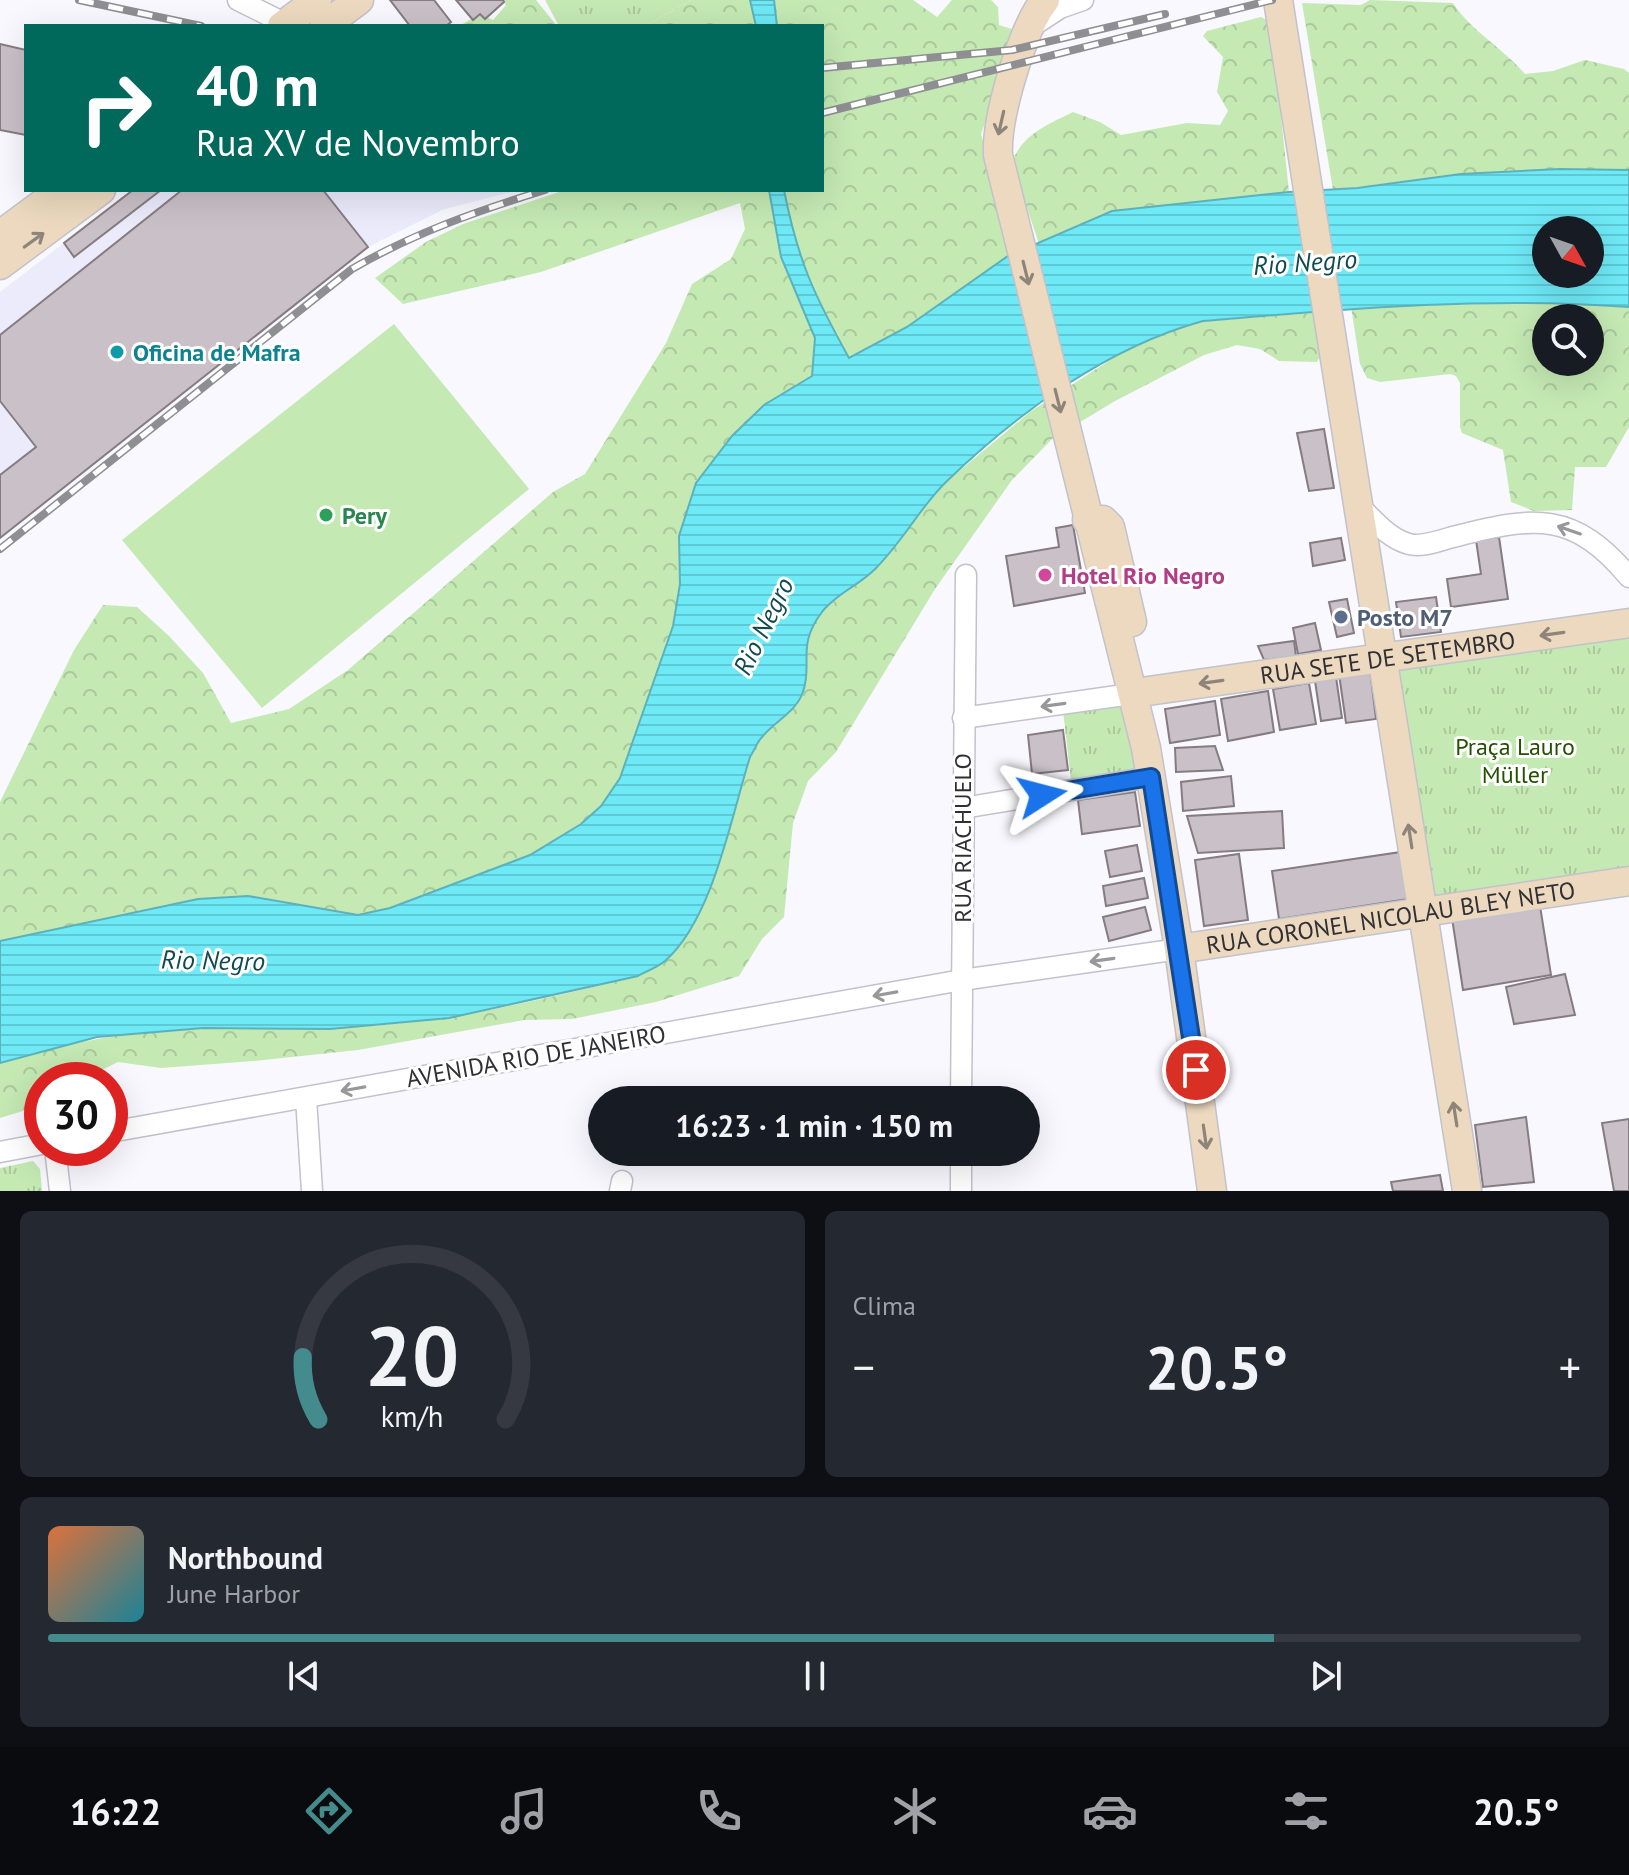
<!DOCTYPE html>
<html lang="pt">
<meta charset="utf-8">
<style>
:root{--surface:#171b24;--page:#242831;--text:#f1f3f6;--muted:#9ea1a6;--line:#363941;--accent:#438b8c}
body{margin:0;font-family:"PT Sans",sans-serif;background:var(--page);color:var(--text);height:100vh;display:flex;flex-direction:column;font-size:30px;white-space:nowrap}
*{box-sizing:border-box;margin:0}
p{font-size:26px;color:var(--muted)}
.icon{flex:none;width:44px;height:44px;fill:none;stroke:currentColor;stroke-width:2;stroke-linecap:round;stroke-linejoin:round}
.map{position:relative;height:1191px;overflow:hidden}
.drawer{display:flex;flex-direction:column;gap:20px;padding:20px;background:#0d0f14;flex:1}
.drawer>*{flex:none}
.top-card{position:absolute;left:24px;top:24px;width:800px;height:168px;border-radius:0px;box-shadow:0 8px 32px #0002;background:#00695c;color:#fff;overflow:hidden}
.needle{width:52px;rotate:130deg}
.controls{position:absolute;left:1532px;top:216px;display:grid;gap:16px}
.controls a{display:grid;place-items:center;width:72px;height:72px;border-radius:50%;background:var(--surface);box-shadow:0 8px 32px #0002;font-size:40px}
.speed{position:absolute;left:24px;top:1062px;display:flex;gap:16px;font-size:40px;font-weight:700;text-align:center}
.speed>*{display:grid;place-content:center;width:104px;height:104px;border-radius:50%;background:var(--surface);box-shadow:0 8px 32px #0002;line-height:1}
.speed .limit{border:12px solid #d22;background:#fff;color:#111}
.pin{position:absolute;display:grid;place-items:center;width:68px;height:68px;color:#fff;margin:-34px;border:4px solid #fff;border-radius:50%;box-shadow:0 2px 8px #0007}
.me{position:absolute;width:88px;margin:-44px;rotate:81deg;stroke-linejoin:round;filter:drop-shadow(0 0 6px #0008)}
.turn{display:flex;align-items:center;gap:28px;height:168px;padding:0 40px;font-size:36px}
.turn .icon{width:104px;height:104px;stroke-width:2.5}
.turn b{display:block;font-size:56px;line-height:68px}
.big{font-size:60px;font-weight:800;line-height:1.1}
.drawer .tile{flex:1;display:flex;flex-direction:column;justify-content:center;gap:12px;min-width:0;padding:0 28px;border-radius:12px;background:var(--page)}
.drawer .dial{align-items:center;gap:0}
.dial svg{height:208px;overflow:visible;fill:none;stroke:var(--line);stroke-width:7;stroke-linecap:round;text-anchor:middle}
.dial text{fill:var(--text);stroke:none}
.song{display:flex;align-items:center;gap:24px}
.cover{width:96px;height:96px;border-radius:12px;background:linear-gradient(135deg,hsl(20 70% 55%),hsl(190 70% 35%))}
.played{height:8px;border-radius:4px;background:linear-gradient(90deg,var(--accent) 80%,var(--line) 80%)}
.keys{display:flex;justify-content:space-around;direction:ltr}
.heat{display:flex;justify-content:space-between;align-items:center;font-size:44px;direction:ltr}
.drawer .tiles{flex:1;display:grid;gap:20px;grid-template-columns:1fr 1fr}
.tile:last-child{grid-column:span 2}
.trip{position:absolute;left:588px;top:1086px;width:452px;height:80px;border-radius:40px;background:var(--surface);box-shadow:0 8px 32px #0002;font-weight:800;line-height:80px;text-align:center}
.tab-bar{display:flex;height:128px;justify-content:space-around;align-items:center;background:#090b0e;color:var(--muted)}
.tab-bar .icon{width:56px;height:56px}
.tab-bar .active{color:var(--accent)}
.tab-bar b{font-size:36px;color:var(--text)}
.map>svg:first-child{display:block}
</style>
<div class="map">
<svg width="1629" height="1191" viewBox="0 0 1629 1191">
<defs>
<pattern id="forest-crowns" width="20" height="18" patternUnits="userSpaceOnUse" patternTransform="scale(2)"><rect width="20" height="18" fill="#c4e9b3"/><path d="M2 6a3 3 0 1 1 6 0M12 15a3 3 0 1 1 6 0" fill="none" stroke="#a9c89b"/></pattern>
<pattern id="park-tufts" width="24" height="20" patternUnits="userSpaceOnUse" patternTransform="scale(2)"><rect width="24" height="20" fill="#c4e9b3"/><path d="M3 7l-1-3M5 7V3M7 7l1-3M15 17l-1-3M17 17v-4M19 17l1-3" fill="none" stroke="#a9c89b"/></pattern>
<pattern id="water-rules" width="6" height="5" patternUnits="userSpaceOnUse" patternTransform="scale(2)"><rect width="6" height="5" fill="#6ee9f6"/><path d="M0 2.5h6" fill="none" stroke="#60c8d4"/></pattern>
</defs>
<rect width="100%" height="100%" fill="#f8f8fe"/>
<path fill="#ebebfc" d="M133,190H519L442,210L368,247L0,538V292Z"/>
<path fill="#c4e9b3" d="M394,324L529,489L262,708L122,540Z"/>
<g fill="url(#forest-crowns)" fill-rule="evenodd">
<path d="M503,0H536L557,26H459L480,14L493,20L506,5Z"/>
<path d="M691,0H750L756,26H645Z"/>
<path d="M774,0H913L937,17L952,0H991L998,7L999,25L1018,31L981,134L1007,222L1008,256L907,327L848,358C815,296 798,261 784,190H822V26H777Z"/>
<path d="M1370,0L1453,3C1471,31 1503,48 1525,74L1553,71L1585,60L1624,69L1629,73V170L1560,169L1461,174L1333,190L1302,3L1361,5Z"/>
<path d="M1261,17L1271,22L1289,192L1112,211L1039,244L1012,162C1023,134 1047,125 1073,112L1100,122L1121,135L1187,123L1220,125L1228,111L1217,92L1223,57L1203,36L1207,31Z"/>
<path d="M565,190H769L781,257L815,338L812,376L764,405L732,436L679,536L680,584L673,626L620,778L601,806L581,823L530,855L390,908L358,915L248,896L198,899L0,941V802L74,650L103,605L137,607L169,636L203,673L231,723L289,709L348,670L553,492L585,474L666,343L692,284L731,259L745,229L740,203L541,272L403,304L375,278L426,242L463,224Z"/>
<path d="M1570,302L1629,307V427L1606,467H1575L1572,510L1534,511L1511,502L1503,450L1462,433L1460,427V383L1456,376L1450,374L1380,382L1367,378L1360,364L1351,307ZM1546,318H1590V362H1546Z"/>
<path d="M1313,313L1320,356L1317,362L1279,361L1260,349L1237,345L1204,355L1115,401L1052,439L1012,480L935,589L836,752L808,781L793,823L784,917L762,939L739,976L656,1002L572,1019L524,1020L358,1050L253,1061L161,1068L118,1062L81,1080H42V1105L0,1118V1063C66,1042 134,1030 204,1028C259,1027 314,1030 369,1026C460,1020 549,998 638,976C647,971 658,967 665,961C713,919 731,817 750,757L762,737L797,705L804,690V653L811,629L824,609L851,589L896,544L946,482L1030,412L1118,355L1171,329L1203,321Z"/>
</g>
<g fill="url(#park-tufts)">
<path d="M545,0H691L645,26H559Z"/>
<path d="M1629,626V881L1425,911L1382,660Z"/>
<path d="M1127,703L1137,771L1071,780L1063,710Z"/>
<path d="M33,1161L40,1169L42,1191H0V1168Z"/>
</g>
<g fill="url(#water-rules)" stroke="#5bb2bc" stroke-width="2" fill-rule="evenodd">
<path d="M750,0H774L777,26H756Z"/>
<path d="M1560,169L1629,170V307C1486,296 1345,309 1203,321C1108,347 1017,413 947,481C920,507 902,543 874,570C859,585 835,595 822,612C796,646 813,663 803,692C796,712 775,721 762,737C757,742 754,751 750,757C731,817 713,919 665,961C658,967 647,971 638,976L449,1018L330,1029L203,1028L97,1037L0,1063V941L198,899L248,896L358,915L390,908L530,855L581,824L601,806L620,778L673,626L680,584L679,536L696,483L732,436L764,405L812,376L815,338L781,257L769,190H784C798,261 814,295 849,358L907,327L1008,256L1112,211L1289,192L1357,188L1461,174ZM1546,230H1590V274H1546Z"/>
</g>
<g fill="#cac1c8" stroke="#857c82" stroke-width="2">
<path d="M390,0H434L451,22L446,26H410Z"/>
<path d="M456,0H503L504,2L485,19L480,14L473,20Z"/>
<path d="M0,44L26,50V135L0,130Z"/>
<path d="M133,190H161L74,257L64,243Z"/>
<path d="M182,190H323L368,247L0,538V475L36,447L0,401V335Z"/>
<path d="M1324,429L1334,488L1309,491L1297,433Z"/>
<path d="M1073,525L1085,593L1014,606L1006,556L1059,547L1056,528Z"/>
<path d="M1499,537L1508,599L1451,607L1447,579L1481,574L1476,540Z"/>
<path d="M1341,538L1345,560L1313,566L1310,543Z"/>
<path d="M1436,597L1441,632L1401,637L1396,602Z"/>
<path d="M1347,599L1354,633L1337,637L1329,602Z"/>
<path d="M1315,623L1321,650L1298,654L1293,628Z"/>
<path d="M1294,641L1296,656L1264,660L1258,646Z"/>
<path d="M1370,670L1376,719L1346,723L1339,674Z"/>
<path d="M1336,677L1342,718L1321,721L1315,681Z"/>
<path d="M1309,683L1316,724L1280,730L1273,689Z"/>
<path d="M1268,691L1274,732L1228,741L1221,699Z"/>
<path d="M1215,701L1220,735L1170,743L1165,709Z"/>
<path d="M1063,730L1068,770L1032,774L1028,735Z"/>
<path d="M1215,746L1223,770L1176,772L1175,748Z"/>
<path d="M1231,776L1234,806L1183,811L1181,782Z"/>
<path d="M1135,792L1140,826L1082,834L1078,800Z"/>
<path d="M1282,811L1284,848L1198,853L1187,816Z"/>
<path d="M1137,845L1142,871L1110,877L1105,851Z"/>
<path d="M1401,852L1408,899L1279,919L1272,871Z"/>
<path d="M1239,854L1248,920L1204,926L1195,860Z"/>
<path d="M1144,878L1148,898L1106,906L1103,886Z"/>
<path d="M1540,906L1551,975L1463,990L1452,918Z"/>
<path d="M1145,907L1151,930L1109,941L1103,917Z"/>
<path d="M1565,974L1575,1015L1514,1024L1506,987Z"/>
<path d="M1526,1117L1534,1182L1483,1187L1475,1125Z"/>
<path d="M1629,1119V1191H1614L1602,1123Z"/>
<path d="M1440,1175L1443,1191H1393L1391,1182Z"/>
</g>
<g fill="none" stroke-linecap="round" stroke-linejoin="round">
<defs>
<g id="minor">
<path d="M238,0L290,26"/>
<path d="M1034,25L1060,8L1083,0"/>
<path d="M1360,507C1375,521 1388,538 1409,544C1423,548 1443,539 1457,536C1535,516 1574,511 1629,577"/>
<path d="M963,718L1131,694"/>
<path d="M963,808L1151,777"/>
<path d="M306,1098L312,1191"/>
<path d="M961,1100L966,575"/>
<path d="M110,1132L962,980L1179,949"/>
<path d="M55,1148L60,1191"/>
<path d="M0,1152L42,1144"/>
<path d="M620,1191L622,1181"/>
<path d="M961,1191V1152"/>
</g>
<g id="secondary">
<path d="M1045,0C1022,29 996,118 998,155L1146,748L1179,949L1212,1191"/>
<path d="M1278,0L1467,1191"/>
<path d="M282,26L317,0"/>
<path d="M324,26L359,0"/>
<path d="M0,235L61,190"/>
<path d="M0,265L101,190"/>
<path d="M1087,520H1103L1110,527L1132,622"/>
<path id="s1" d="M1148,691L1629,623"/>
<path id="s2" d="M1179,949L1629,881"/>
</g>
</defs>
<use href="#minor" stroke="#c2c2cc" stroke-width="23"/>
<use href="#secondary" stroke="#c2c2cc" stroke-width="31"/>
<use href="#minor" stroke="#fff" stroke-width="20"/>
<use href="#secondary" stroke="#ecd9bf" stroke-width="28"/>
<defs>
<g id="rail">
<path d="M79,0L201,26"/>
<path d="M822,68L1012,50L1165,14"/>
<path d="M822,113L1272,0"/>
<path d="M0,549L352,269C414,233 477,211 545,190"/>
</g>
</defs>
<use href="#rail" stroke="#8e8e93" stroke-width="8"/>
<use href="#rail" stroke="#fff" stroke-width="5" stroke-dasharray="15" stroke-linecap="butt"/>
</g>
<defs><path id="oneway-shaft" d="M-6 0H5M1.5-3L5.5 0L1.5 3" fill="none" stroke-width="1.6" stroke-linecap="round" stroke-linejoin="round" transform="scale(2)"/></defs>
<g stroke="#8e847a">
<use href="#oneway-shaft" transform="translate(1001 123) rotate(103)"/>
<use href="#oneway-shaft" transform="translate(34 240) rotate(-36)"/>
<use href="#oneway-shaft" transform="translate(1026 273) rotate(76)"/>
<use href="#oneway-shaft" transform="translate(1058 401) rotate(76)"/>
<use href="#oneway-shaft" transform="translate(1552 634) rotate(172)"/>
<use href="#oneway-shaft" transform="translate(1211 682) rotate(172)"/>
<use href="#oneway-shaft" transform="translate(1410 836) rotate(-99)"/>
<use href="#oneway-shaft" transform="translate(1455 1114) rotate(-99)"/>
<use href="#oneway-shaft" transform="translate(1205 1137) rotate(82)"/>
</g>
<g stroke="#98989a">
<use href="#oneway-shaft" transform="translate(1569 530) rotate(-161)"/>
<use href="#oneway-shaft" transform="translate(1053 705) rotate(172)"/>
<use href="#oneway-shaft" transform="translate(1102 960) rotate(172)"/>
<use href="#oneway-shaft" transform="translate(885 994) rotate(170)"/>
<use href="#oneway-shaft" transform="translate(353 1089) rotate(170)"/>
</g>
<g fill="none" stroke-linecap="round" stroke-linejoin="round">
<defs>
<path id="route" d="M1042,795L1151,777L1196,1070"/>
</defs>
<use href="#route" stroke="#114b97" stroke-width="20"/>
<use href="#route" stroke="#1a73e8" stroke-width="14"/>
</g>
<circle fill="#0f9aa8" stroke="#fff" stroke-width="3" cx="117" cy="352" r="8"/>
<circle fill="#2e9e5b" stroke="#fff" stroke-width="3" cx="326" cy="515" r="8"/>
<circle fill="#d1479c" stroke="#fff" stroke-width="3" cx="1045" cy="575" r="8"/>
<circle fill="#5c6f8a" stroke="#fff" stroke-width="3" cx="1341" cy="617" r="8"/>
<g text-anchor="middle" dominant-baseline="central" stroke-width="6" stroke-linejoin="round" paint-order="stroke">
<g font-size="24" font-weight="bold" fill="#0d838f" stroke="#fff" text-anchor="start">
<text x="133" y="352">Oficina de Mafra</text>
</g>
<g font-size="24" font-weight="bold" fill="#27864d" stroke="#fff" text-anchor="start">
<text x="342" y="515">Pery</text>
</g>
<g font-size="24" font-weight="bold" fill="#b23c85" stroke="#fff" text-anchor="start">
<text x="1061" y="575">Hotel Rio Negro</text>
</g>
<g font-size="24" font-weight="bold" fill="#4e5e75" stroke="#fff" text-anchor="start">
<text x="1357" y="617">Posto M7</text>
</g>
<g font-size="24" fill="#303034" stroke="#fff">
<text stroke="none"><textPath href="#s1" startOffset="242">RUA SETE DE SETEMBRO</textPath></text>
<text transform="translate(962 838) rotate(-90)">RUA RIACHUELO</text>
<text stroke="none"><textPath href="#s2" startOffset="214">RUA CORONEL NICOLAU BLEY NETO</textPath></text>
<text transform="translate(536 1056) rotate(-10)">AVENIDA RIO DE JANEIRO</text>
</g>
<g font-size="24" fill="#255001" stroke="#fff">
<text x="1515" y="746">Praça Lauro<tspan x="1515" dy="28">Müller</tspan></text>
</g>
<g font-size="26" font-style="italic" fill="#114a4f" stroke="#fff">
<text transform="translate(1305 262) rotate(-4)">Rio Negro</text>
<text transform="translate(763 626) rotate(-64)">Rio Negro</text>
<text transform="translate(213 960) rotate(1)">Rio Negro</text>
</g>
</g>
</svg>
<div class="controls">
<a><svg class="needle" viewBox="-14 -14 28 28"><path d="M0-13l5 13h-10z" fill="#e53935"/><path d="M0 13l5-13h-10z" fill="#9ea1a6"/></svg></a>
<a><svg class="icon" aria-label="search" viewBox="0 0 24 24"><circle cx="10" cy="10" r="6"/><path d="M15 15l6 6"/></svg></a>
</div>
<div class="speed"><div class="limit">30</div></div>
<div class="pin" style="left:1196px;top:1070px;background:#d93025"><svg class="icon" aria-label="arrive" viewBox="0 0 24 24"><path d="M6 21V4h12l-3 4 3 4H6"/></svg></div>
<svg class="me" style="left:1042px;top:795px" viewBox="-20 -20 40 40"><path d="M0-17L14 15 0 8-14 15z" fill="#1a73e8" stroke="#fff" stroke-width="4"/></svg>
<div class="trip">16:23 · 1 min · 150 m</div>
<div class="top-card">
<div class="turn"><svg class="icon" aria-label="right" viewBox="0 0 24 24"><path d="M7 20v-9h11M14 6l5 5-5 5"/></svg><div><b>40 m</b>Rua XV de Novembro</div></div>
</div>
</div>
<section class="drawer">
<div class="tiles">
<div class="tile dial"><svg viewBox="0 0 100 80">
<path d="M14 69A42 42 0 1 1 86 69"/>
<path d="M14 69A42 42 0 0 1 8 45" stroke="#438b8c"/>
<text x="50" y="56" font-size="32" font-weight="700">20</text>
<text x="50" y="72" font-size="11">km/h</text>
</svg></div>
<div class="tile"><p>Clima</p>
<div class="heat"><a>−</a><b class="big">20.5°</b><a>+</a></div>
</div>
<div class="tile">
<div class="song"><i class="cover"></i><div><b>Northbound</b><p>June Harbor</p></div></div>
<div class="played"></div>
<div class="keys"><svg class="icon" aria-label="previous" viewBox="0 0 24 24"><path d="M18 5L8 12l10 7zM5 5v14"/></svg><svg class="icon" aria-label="pause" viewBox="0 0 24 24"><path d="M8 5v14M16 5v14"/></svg><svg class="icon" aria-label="next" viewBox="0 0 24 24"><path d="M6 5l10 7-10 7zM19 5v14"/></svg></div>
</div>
</div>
</section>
<nav class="tab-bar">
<b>16:22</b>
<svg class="icon active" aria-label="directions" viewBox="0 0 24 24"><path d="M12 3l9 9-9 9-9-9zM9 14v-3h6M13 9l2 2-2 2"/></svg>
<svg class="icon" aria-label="music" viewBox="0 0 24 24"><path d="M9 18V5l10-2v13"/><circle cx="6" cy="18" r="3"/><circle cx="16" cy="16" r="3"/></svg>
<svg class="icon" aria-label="phone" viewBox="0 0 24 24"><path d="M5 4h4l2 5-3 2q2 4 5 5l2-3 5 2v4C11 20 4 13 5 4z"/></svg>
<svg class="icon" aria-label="climate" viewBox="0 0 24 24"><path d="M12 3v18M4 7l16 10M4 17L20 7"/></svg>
<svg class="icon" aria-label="car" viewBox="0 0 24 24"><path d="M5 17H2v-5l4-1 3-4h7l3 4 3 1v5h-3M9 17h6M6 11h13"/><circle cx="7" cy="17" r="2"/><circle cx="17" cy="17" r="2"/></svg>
<svg class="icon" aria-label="filters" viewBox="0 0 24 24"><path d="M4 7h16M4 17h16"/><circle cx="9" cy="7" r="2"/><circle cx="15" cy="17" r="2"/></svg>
<b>20.5°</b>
</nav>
